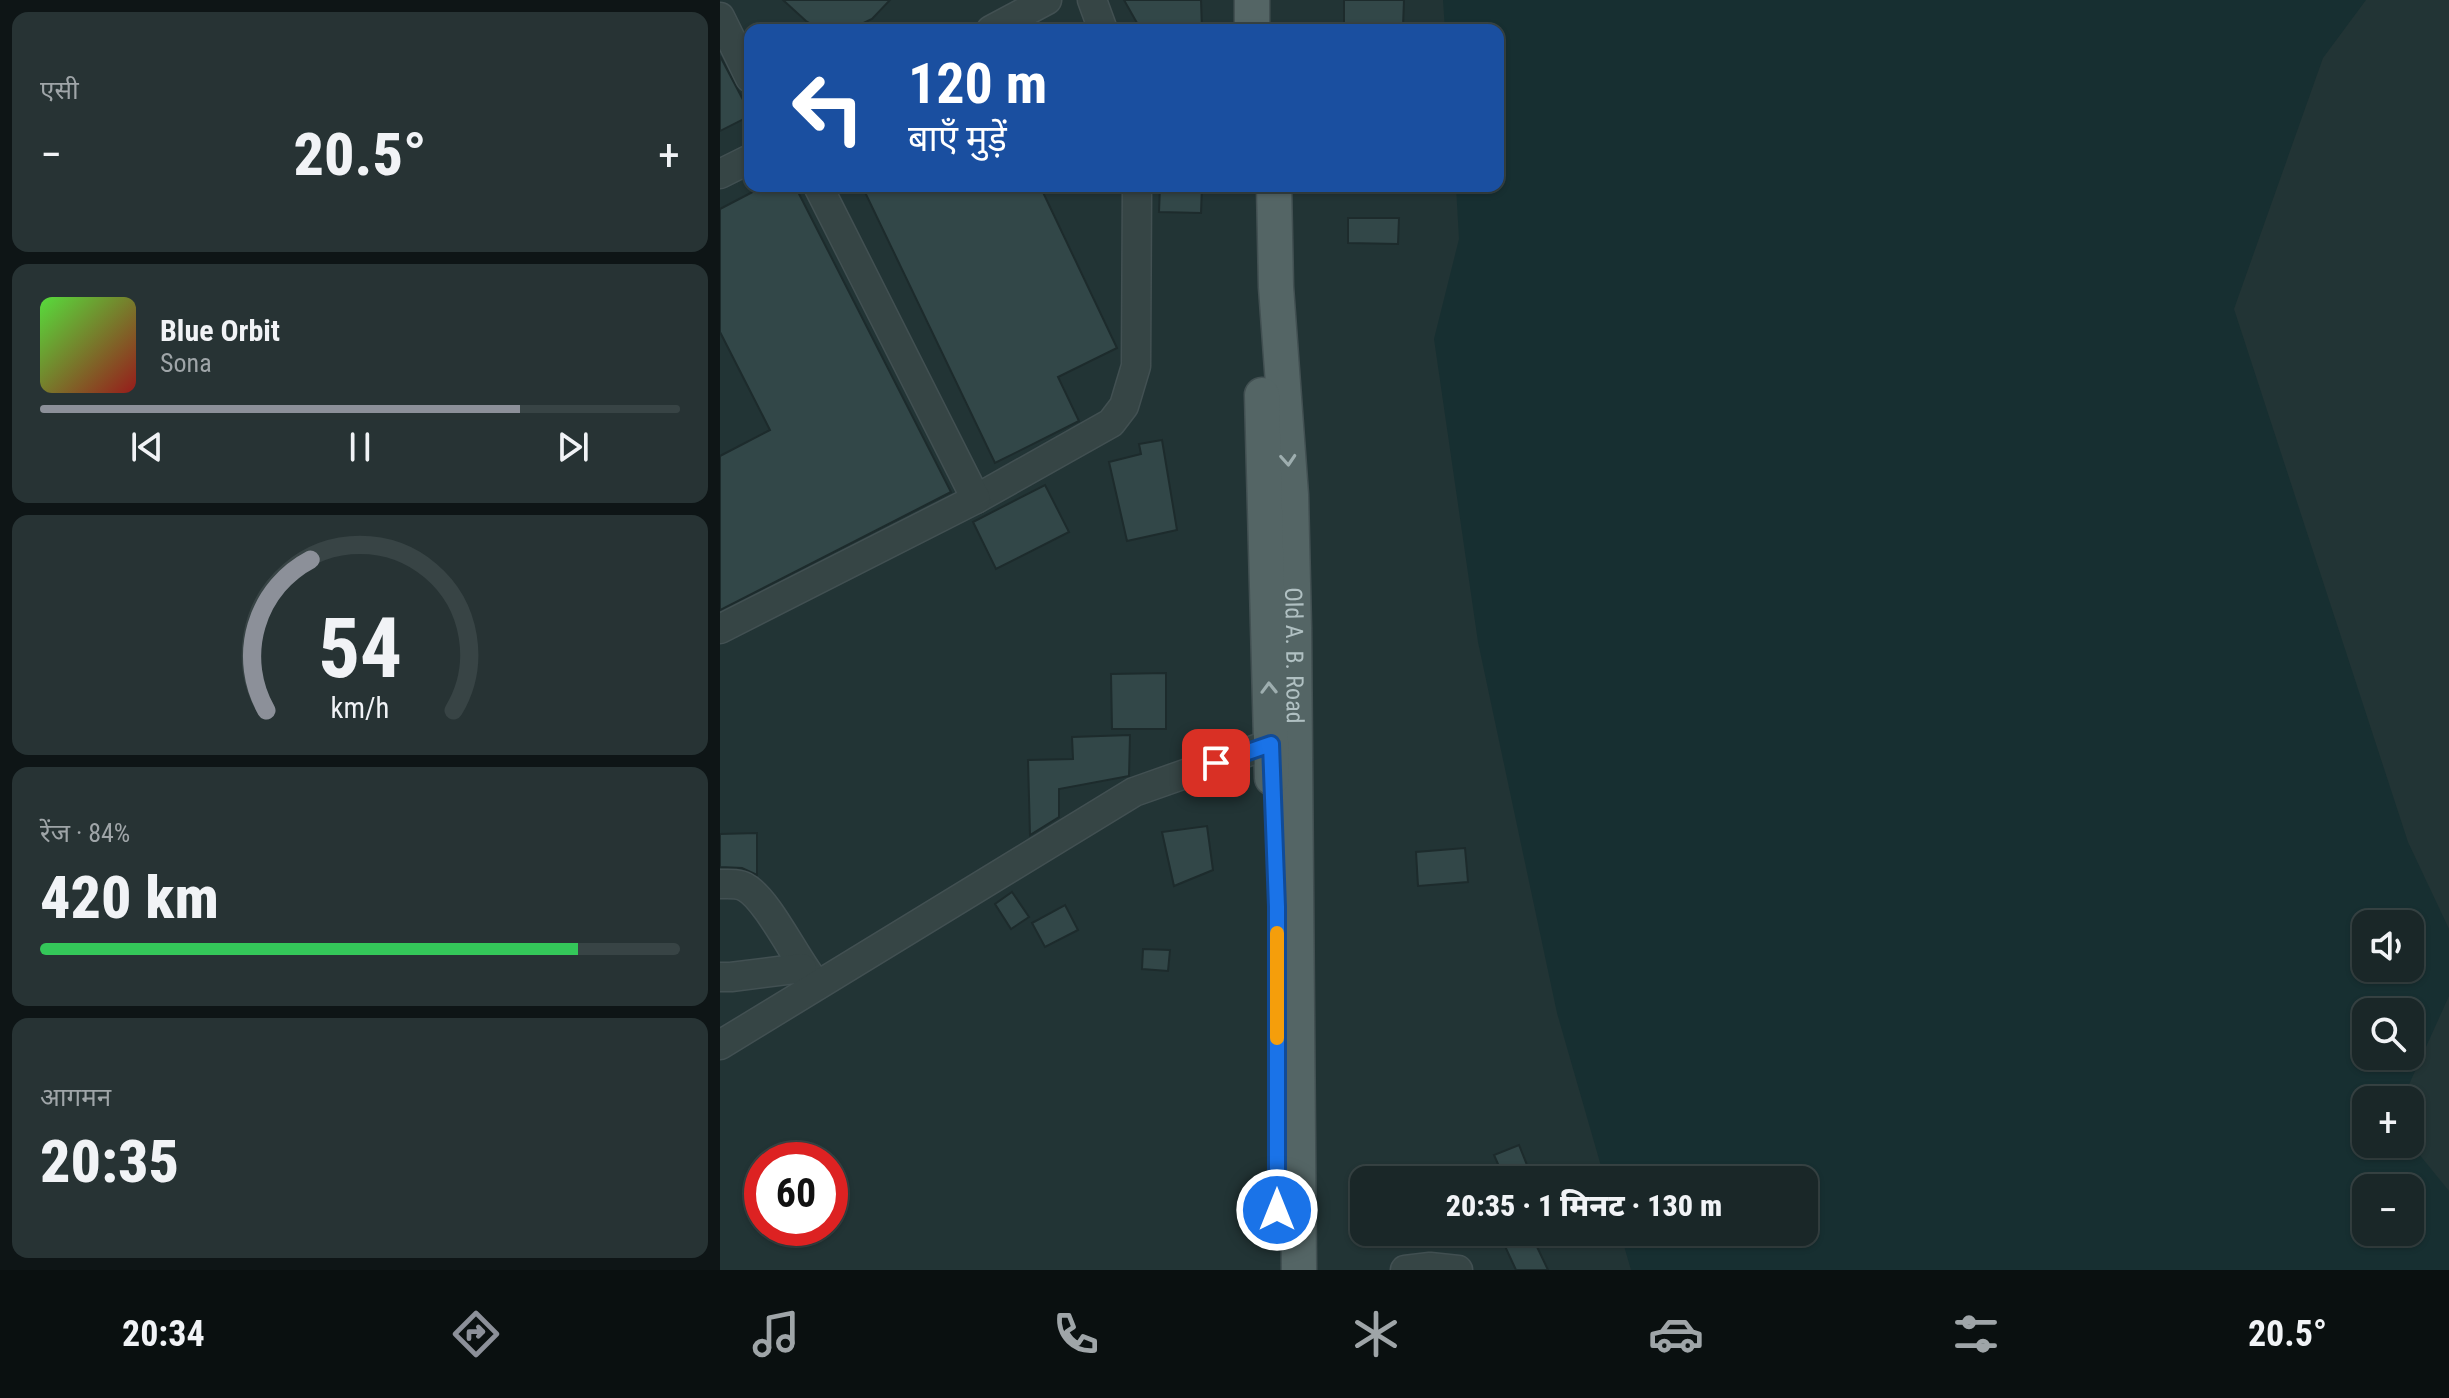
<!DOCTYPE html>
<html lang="hi">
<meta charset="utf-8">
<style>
:root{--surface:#1a2728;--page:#273334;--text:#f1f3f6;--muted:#9fa5a8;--line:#384445;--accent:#8c9099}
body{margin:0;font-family:"Roboto Condensed","Noto Sans Devanagari",sans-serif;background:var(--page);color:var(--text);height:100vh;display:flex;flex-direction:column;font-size:30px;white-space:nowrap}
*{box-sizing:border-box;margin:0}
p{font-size:26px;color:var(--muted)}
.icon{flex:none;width:44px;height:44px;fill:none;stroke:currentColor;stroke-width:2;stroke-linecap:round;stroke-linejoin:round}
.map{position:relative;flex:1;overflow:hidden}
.drawer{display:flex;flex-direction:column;gap:12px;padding:12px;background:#0e1516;width:720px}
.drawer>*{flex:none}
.top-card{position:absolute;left:24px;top:24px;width:760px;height:168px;border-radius:16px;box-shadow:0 2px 6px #0004,0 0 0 2px var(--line);background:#1a4fa0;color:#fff;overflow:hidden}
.fabs{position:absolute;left:1632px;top:910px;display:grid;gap:16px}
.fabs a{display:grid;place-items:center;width:72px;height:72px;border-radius:16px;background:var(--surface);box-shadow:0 2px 6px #0004,0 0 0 2px var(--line);font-size:40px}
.speed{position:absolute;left:24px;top:1142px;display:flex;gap:16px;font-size:40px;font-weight:700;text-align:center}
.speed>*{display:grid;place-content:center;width:104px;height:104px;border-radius:50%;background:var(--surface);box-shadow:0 2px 6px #0004,0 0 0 2px var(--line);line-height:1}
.speed .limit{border:12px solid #d22;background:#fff;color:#111}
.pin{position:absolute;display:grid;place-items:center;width:68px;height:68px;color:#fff;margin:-34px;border-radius:16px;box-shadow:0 4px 12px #0006}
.me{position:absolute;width:88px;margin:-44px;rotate:0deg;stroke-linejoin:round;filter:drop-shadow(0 0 6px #0008)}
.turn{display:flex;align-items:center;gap:28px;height:168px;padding:0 32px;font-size:36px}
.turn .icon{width:104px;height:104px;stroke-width:2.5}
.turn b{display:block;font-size:56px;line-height:68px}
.big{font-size:60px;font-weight:800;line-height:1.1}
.drawer .widget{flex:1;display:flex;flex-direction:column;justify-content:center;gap:12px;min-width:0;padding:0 28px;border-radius:16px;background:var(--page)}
.drawer .dial{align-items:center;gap:0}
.dial svg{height:208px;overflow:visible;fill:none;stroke:var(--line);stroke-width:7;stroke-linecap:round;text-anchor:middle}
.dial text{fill:var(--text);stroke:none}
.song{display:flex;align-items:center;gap:24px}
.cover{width:96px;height:96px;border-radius:12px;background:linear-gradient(135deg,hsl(110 70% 55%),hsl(0 70% 35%))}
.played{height:8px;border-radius:4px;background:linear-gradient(90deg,var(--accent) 75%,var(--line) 75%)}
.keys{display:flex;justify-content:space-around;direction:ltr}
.heat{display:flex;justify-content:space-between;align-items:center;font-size:44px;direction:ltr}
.charge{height:12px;border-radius:6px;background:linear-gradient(90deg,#34c759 84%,var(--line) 0)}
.trip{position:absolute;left:630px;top:1166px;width:468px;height:80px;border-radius:16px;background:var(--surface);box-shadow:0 2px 6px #0004,0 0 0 2px var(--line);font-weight:800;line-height:80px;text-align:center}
.tabs{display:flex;height:128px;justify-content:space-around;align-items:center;background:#0a1010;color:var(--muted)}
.tabs .icon{width:56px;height:56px}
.tabs .active{color:var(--accent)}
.tabs b{font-size:36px;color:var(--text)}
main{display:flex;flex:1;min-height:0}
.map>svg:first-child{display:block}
</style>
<main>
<section class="drawer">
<div class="widget"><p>एसी</p>
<div class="heat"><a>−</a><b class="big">20.5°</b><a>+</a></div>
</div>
<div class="widget">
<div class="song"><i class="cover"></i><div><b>Blue Orbit</b><p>Sona</p></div></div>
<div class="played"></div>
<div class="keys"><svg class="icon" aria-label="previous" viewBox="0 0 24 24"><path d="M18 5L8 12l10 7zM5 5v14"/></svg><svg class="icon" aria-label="pause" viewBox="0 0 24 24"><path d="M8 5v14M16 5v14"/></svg><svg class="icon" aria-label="next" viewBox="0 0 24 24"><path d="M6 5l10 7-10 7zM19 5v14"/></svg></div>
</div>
<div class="widget dial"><svg viewBox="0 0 100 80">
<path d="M14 69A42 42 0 1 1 86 69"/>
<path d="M14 69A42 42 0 0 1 31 11" stroke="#8c9099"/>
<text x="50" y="56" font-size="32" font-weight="700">54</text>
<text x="50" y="72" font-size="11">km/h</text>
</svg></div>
<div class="widget"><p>रेंज · 84%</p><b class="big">420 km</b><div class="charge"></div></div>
<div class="widget"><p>आगमन</p><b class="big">20:35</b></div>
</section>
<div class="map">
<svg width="1729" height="1270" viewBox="0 0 1729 1270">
<rect width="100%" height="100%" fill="#223435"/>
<path fill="#172f31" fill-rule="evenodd" d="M723,0H1646L1603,58L1514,309L1688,842L1729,929V996L1682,1100H1646V1144L1690,1143L1729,1191V1270H911L900,1232H1084V1180H885L837,1013L758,642L714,339L739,239L736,186H778V30H725ZM1646,924H1690V968H1646ZM1646,1012H1690V1056H1646ZM1646,1188H1690V1232H1646Z"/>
<g fill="#324748" stroke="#1d2b2c" stroke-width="2">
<path d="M63,0H170L152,19L129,30L98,28L86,21Z"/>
<path d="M404,0H481L482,30H421Z"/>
<path d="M624,0H684L683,27L624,26Z"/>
<path d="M0,56L30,113V116L0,131Z"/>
<path d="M44,186H75L231,492L0,610V456L50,430L0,332V209Z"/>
<path d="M142,186H320L397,348L338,377L359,421L275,463Z"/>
<path d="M440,186H482L481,213L439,212Z"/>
<path d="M628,218H679L678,244L628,243Z"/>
<path d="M442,440L457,530L407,541L389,462L421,454L419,444Z"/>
<path d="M325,485L349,532L276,569L253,522Z"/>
<path d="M446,673V729H392L391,674Z"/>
<path d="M410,735L409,776L339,789V817L310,835L308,760L353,759L352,737Z"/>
<path d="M487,826L493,870L454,886L442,832Z"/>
<path d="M37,833V875L22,868L0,867V834Z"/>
<path d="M745,848L748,882L698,886L696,852Z"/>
<path d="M292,892L309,917L291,929L275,904Z"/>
<path d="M345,905L358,930L325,947L312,923Z"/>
<path d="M423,949L450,950L448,971L422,969Z"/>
<path d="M799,1145L813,1180H785L774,1155Z"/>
<path d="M803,1232H810L828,1270H796L783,1242Z"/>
</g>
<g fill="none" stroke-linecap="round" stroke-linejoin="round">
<defs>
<g id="minor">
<path d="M372,0L383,30"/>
<path d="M0,17L30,78"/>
<path d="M271,30L327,0"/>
<path d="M0,174L30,159"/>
<path d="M256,499L391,423L404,406L416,366L417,186"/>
<path d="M0,629L256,499L98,186"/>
<path d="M0,884C8,884 18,883 25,887C48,899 77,962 97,985"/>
<path d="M0,977H11L82,968"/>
<path d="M0,1045L414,792L570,737"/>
<path d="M685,1270L710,1267L738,1270"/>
</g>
<g id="major">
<path d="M532,0V30"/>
<path id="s1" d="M554,186L556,287L571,495L574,628L579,1270"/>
<path d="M542,395L552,778"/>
</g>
</defs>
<use href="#minor" stroke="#425052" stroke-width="31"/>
<use href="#major" stroke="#425052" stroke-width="37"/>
<use href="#minor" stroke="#364545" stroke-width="28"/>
<use href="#major" stroke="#546565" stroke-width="34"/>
</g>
<defs><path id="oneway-chevron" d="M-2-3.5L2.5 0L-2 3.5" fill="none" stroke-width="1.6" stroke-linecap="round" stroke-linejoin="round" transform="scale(2)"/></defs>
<g stroke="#9eaeaf">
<use href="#oneway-chevron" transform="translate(568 460) rotate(86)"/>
<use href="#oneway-chevron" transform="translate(549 688) rotate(-91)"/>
</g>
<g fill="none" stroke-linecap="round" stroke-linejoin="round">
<defs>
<path id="route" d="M496,763L551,744L557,907V1210"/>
</defs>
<use href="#route" stroke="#114b97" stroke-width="20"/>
<use href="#route" stroke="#1a73e8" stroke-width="14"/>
<path stroke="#f59e0b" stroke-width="14" d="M557,933V1038"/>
</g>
<g text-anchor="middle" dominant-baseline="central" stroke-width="8" stroke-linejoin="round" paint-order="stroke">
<g font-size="24" fill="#b0c0c2" stroke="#1b292a">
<text stroke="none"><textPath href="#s1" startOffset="470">Old A. B. Road</textPath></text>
</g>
</g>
</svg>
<div class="fabs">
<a><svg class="icon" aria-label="sound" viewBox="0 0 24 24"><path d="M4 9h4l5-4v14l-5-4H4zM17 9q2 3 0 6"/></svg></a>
<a><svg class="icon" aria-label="search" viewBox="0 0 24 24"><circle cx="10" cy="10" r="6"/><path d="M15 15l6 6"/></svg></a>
<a>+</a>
<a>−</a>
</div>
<div class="speed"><div class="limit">60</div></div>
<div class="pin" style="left:496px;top:763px;background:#d93025"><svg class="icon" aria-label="arrive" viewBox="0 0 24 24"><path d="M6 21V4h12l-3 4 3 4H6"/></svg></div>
<svg class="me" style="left:557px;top:1210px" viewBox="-20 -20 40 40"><circle r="17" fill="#1a73e8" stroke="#fff" stroke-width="3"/><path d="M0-11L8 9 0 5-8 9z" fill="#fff"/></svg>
<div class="trip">20:35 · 1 मिनट · 130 m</div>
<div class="top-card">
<div class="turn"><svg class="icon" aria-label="left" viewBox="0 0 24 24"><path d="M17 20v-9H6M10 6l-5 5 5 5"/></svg><div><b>120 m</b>बाएँ मुड़ें</div></div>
</div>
</div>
</main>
<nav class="tabs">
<b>20:34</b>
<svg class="icon active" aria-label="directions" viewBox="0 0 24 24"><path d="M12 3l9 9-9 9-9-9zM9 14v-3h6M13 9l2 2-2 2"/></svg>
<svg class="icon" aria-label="music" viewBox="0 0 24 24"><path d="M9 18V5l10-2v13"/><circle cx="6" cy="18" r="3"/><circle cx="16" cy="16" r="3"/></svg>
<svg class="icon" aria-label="phone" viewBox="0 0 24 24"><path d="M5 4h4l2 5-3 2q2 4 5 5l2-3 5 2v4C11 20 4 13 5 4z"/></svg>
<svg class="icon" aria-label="climate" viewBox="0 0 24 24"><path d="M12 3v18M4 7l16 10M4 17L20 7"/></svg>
<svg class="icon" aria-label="car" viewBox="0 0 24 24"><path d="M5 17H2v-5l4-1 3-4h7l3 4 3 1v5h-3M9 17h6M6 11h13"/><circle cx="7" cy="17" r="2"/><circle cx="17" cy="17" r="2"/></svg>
<svg class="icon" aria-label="filters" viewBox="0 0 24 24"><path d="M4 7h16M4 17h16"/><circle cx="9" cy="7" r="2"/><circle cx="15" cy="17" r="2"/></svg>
<b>20.5°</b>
</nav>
